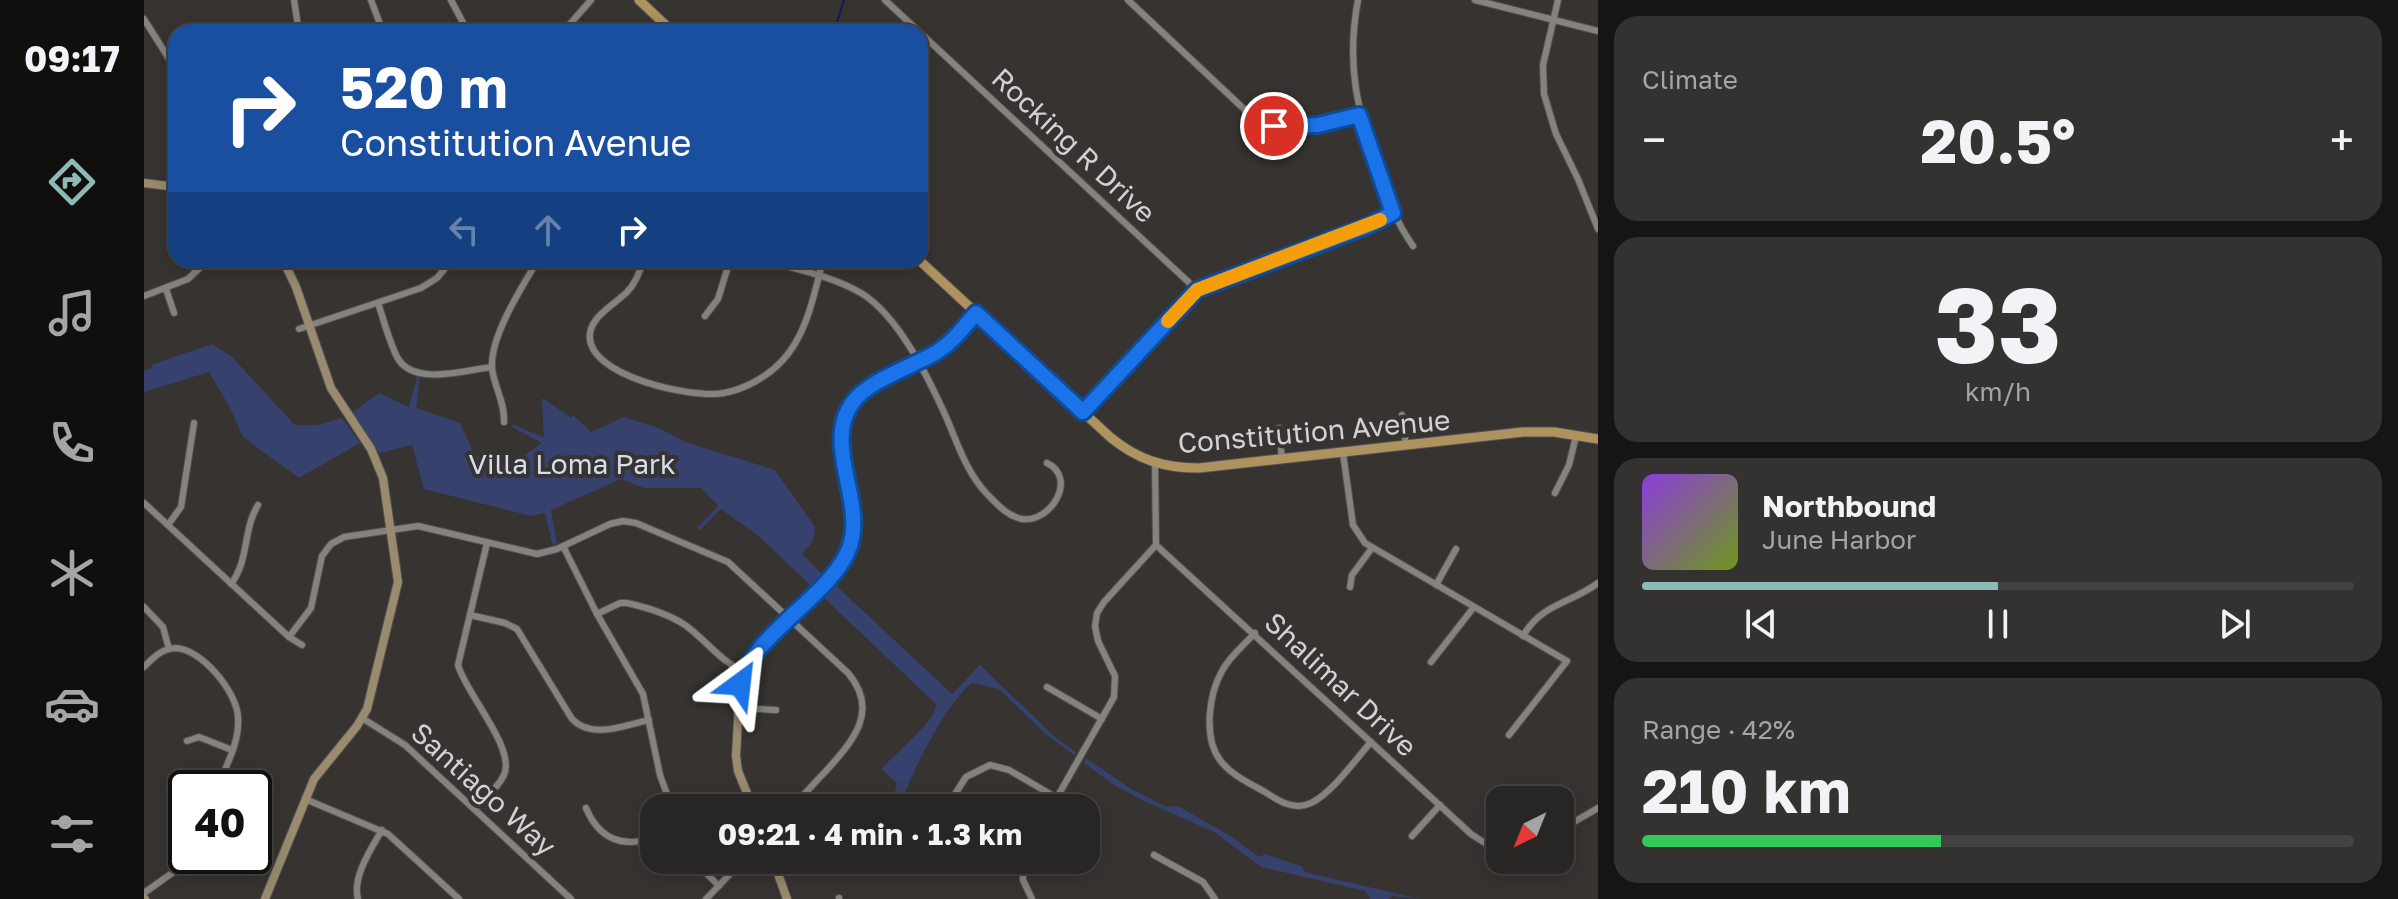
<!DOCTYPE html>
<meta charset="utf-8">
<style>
:root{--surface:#282624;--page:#343231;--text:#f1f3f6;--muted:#a5a5a6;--line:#444341;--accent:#8bbbb9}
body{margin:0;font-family:"Golos Text",sans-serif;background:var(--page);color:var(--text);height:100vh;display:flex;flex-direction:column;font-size:30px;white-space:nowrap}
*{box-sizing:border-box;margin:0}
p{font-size:26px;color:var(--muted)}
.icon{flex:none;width:44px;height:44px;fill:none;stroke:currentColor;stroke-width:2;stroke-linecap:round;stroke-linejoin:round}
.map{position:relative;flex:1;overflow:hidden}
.sheet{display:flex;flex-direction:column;gap:16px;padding:16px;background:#161514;width:800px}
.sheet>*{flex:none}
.hud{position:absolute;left:24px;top:24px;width:760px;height:244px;border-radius:24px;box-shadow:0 4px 20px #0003,0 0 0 2px var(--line);background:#1a4fa0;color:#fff;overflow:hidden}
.needle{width:52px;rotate:223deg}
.fabs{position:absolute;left:1342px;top:786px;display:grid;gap:16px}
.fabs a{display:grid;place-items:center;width:88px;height:88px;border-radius:16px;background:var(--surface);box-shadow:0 4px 20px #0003,0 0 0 2px var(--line);font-size:40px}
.speed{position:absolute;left:24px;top:770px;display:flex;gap:16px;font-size:40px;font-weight:700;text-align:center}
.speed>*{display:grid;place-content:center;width:104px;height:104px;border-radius:50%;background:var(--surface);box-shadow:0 4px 20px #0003,0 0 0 2px var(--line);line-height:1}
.speed .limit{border:4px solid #111;border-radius:12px;background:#fff;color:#111}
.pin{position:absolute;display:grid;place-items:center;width:68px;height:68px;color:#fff;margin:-34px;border:4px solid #fff;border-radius:50%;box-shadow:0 2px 8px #0007}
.me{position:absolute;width:88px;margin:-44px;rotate:30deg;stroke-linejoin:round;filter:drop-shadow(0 0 6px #0008)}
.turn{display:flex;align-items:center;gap:28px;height:168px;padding:0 40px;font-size:36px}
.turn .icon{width:104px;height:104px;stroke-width:2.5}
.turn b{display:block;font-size:56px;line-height:68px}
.lanes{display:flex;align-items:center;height:76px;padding:0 40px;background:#0003;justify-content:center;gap:40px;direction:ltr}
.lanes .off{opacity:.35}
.big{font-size:60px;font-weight:700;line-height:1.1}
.sheet .card{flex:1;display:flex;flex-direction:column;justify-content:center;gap:12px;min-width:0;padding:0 28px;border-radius:24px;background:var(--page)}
.sheet .dial{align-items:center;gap:0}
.dial b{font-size:104px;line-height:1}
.song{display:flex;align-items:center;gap:24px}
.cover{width:96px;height:96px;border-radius:12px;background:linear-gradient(135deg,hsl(270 70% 55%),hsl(80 70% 35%))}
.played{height:8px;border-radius:4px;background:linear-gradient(90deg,var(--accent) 50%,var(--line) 50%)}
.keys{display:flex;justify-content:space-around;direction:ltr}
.heat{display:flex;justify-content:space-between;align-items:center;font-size:44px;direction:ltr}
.charge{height:12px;border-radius:6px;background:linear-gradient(90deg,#34c759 42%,var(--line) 0)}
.trip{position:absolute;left:496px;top:794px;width:460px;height:80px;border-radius:24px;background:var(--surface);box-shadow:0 4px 20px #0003,0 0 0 2px var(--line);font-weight:700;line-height:80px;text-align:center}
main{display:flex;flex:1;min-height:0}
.tabs{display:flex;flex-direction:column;width:144px;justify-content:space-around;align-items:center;background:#100f0e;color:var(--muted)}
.tabs .icon{width:56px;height:56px}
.tabs .selected{color:var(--accent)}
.tabs b{font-size:36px;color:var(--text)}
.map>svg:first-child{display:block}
</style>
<main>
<nav class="tabs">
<b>09:17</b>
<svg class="icon selected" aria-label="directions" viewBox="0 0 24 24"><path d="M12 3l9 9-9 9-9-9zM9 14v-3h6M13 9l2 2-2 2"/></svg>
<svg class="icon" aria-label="music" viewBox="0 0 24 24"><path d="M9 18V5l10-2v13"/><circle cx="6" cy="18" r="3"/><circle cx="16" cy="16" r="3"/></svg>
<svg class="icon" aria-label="phone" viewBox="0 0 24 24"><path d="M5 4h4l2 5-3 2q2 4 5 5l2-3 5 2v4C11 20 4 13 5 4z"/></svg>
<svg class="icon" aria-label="climate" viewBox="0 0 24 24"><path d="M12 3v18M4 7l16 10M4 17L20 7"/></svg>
<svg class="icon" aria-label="car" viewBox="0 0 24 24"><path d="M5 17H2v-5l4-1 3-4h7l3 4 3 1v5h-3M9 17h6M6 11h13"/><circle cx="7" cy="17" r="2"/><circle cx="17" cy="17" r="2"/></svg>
<svg class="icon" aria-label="filters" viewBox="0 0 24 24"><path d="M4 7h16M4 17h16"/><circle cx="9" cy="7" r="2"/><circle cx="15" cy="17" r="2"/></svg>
</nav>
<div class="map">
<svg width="1454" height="899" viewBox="0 0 1454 899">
<rect width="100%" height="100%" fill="#363330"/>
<g fill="#36426d">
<path d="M68,344L87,356L151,425H174L198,418L216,443L155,478L99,437L85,406L65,372L0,392V371L8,368L7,365Z"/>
<path d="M273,377H276L272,408L316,423L331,456L368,464L398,443L368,427L369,424L400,438L398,398L428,418L429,415L447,432L480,417L515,428L544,443L631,470L671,527L669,541L658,554L679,575L668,587L616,537L577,509L556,530L553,528L574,506L557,488H500L477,479L407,510L413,544L409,546L401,513L387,516L280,489L268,445L235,453L207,413L235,393L265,407Z"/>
<path d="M687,581L808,694L836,665L910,736L932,752L930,755L904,736L855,689L827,683C799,709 768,771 755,808H747L753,783L737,769C750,755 793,720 792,704L676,594Z"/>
<path d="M942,758L987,789L1023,807L1034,806L1088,837L1115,857L1121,854L1159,867L1160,872L1277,899L1248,896L1244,899H1226L1221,891L1117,867L1070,832L1000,801L970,785L940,763Z"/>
</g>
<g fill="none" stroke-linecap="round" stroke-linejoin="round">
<path stroke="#131b56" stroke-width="2" d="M690,32L700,0"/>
<defs>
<g id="street">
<path d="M150,0L155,32"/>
<path d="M227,0L239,32"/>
<path d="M307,0L324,32"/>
<path d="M741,0L1053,290"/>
<path d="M984,0L1100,109C1138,138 1173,125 1215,115"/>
<path d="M1214,0C1202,64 1213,108 1233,169C1243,197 1252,222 1269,246"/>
<path d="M1331,0L1454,31"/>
<path d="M1414,0L1399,65L1400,94L1412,134L1434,179L1454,229"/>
<path d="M0,19L32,70"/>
<path d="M419,32L447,0"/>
<path d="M30,89L32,87"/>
<path d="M499,260C496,272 492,283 483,292C471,304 449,315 446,333C440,376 549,399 580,393C601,389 623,377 638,361C663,335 670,294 679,260"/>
<path d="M619,260C651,269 688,276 717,293C755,316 785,379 803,419C814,445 823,473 843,494C853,504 863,516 878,519C907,523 934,478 903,463"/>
<path d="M22,289L30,313"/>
<path d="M0,296L44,279L64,260"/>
<path d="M234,303C240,321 245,341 253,357C269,387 321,370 348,367"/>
<path d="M561,316L574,299L586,260"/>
<path d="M155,329L277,288L293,278L308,260"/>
<path d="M939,412L1053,290L1226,225L1249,213"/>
<path d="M1258,415L1262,446"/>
<path d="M360,422C361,402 350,387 348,368C346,336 378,287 394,260"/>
<path d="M1135,428L1138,460"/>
<path d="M1199,453L1209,525L1221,543L1423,661L1365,735"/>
<path d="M1411,493L1425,465L1432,436"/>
<path d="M0,503L145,637L158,645"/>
<path d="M24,525L37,507L50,423"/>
<path d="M1012,545L1327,834L1344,845L1356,849"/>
<path d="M419,546L453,614L499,694L516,775L528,808"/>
<path d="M87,584C105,561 99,529 114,505"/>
<path d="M1292,585L1312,549"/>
<path d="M1206,587L1208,575L1228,548"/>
<path d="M0,607L19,627L25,649"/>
<path d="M453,614L476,603H483C501,607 526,615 541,625C562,640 576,661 600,672"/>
<path d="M326,615L361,623L373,629L428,719C448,740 481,725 505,720"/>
<path d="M1111,633C1100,645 1086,656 1078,671C1065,694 1059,737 1076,760C1087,775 1105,783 1121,792C1135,801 1150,811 1167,803C1187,794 1212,759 1227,742"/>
<path d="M1379,636C1398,603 1426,604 1454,583"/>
<path d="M145,637L167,608L178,556L187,544L200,537L274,526L393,554L413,549L466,524L479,521L492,523L584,562L704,673C737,712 707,743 681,772C669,784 658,798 645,808"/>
<path d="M1287,662L1330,607"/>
<path d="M0,667C9,658 17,649 31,648C57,648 93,692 94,717C96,742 82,766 73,788"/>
<path d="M903,687L958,719"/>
<path d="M595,708L632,710"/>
<path d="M218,718L261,745L427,899"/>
<path d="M43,741L55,737L88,750"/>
<path d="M161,799L244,834L315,899"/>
<path d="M442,808C455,839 479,849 510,837"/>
<path d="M802,808L822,777L846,765L865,770L913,798"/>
<path d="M907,808L970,697L971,676L954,641L951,626L953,613L960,602L1012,545L1011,464"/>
<path d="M331,809C340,799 354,788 360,775C372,748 322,694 314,665L343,543"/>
<path d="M1416,830L1454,808"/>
<path d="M1268,836L1296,805"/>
<path d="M1010,855L1059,882L1071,899"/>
<path d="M549,860L575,886"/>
<path d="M828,860L878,866"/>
<path d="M879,860V880L888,899"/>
<path d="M0,893L31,871L45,856"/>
<path d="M214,899C208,877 227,849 238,830"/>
<path d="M562,899L587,873L616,860"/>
<path d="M695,899V898"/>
</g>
<g id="secondary">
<path d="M0,183L32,187"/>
<path d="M609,808L594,771L592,756L596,684L607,660C631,632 696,576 706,545C719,503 684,451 703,412C718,381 771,368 798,348C812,339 822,326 832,313"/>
<path d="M629,860L643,899"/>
<path d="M0,898L1,899"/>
<path d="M121,899L170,779L213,726L223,709L254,582L239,478L227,449L187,388L152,287L139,260"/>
</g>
<g id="primary">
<path d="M495,0L529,32"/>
<path d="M775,260L966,437C994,460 1020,468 1055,468L1379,432H1410L1454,439"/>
</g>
</defs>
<use href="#street" stroke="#54524f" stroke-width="8"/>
<use href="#secondary" stroke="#54524f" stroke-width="10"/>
<use href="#primary" stroke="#54524f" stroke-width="11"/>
<use href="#street" stroke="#86837f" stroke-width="6"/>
<use href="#secondary" stroke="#9a8b6f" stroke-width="8"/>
<use href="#primary" stroke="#af935f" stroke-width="9"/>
</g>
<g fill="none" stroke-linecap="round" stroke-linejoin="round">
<defs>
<path id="route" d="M596,684C607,635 690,594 706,546C721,499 678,444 709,402C725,380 770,366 793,352C809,342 820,327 832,313L939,412L1053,290L1226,225L1249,213L1215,115L1174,125L1130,126"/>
</defs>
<use href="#route" stroke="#114b97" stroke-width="20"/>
<use href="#route" stroke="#1a73e8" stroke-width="14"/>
<path stroke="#f59e0b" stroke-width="14" d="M1024,321L1053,290L1236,220"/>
</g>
<g text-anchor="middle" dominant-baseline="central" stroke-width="8" stroke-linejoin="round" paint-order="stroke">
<g font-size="28" fill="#d3d2d0" stroke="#363330">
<text transform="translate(930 145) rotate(43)">Rocking R Drive</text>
<text transform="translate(1170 431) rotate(-5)">Constitution Avenue</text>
<text transform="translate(1197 684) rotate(43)">Shalimar Drive</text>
<text transform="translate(340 789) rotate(42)">Santiago Way</text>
</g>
<g font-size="28" fill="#d6dcef" stroke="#363330">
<text x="428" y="463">Villa Loma Park</text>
</g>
</g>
</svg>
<div class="fabs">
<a><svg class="needle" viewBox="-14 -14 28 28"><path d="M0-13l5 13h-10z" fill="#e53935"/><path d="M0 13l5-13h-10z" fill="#a5a5a6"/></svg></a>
</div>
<div class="speed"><div class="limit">40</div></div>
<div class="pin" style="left:1130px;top:126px;background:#d93025"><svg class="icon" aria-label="arrive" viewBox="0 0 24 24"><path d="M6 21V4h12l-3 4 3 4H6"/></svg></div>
<svg class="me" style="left:596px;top:684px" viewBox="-20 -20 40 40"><path d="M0-17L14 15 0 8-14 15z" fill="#1a73e8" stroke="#fff" stroke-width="4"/></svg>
<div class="trip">09:21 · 4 min · 1.3 km</div>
<div class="hud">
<div class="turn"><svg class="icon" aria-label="right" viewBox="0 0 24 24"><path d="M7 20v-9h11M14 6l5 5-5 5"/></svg><div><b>520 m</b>Constitution Avenue</div></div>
<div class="lanes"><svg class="icon off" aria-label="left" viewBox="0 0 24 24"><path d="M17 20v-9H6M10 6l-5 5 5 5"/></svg><svg class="icon off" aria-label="ahead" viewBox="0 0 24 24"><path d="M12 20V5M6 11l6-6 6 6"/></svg><svg class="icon" aria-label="right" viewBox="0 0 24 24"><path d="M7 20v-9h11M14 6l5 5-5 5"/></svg></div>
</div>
</div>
<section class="sheet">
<div class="card"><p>Climate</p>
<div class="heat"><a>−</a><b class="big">20.5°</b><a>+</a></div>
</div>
<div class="card dial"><b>33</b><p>km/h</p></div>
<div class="card">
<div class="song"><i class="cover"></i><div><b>Northbound</b><p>June Harbor</p></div></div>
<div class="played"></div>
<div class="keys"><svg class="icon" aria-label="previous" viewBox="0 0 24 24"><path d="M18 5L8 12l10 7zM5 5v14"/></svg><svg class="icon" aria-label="pause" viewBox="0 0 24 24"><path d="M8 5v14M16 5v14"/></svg><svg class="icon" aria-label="next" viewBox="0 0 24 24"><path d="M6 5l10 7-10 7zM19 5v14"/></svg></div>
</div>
<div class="card"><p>Range · 42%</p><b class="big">210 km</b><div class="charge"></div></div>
</section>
</main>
